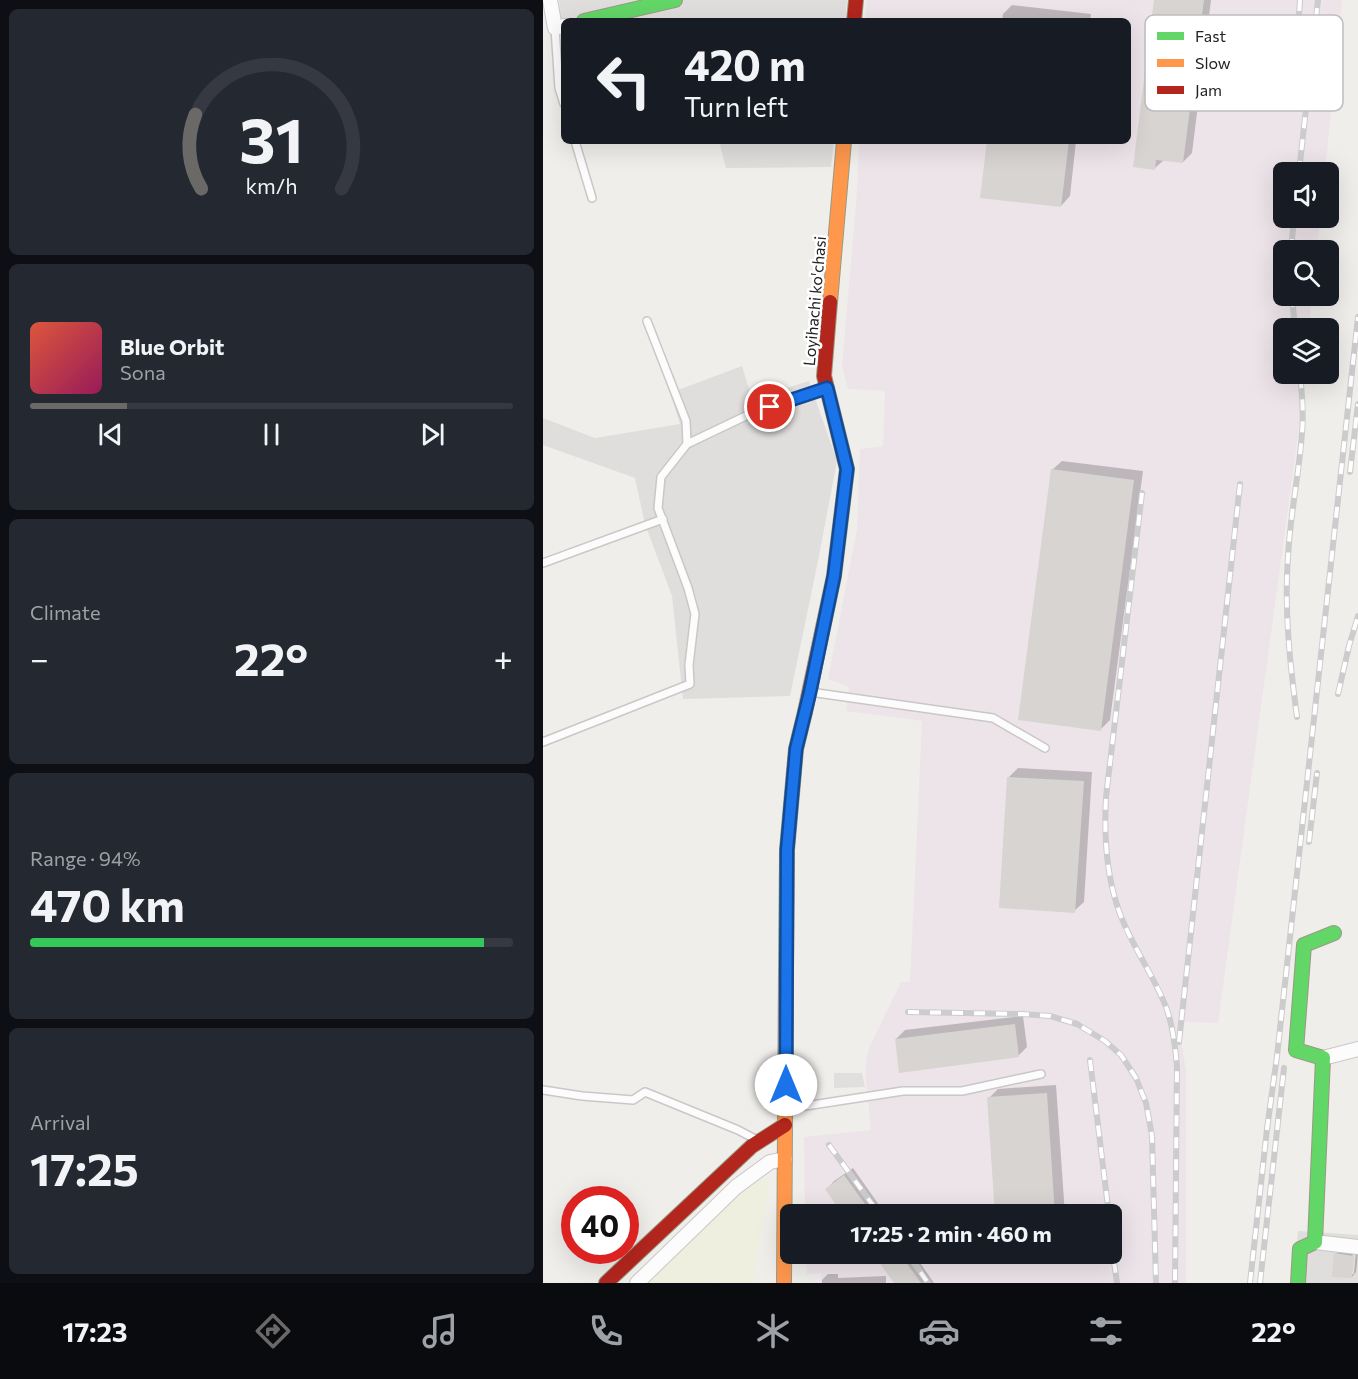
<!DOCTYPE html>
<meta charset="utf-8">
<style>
:root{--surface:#171b24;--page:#242831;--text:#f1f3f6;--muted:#9ea1a6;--line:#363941;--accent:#6a6968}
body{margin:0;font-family:Commissioner,sans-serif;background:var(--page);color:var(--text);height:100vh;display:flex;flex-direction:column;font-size:22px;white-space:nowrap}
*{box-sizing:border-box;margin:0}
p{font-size:20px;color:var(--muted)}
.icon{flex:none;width:33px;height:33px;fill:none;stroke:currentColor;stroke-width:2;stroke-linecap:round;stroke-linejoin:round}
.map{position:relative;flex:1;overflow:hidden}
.drawer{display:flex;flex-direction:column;gap:9px;padding:9px;background:#0d0f14;width:543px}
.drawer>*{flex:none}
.hud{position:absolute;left:18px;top:18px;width:570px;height:126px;border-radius:9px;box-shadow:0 6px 24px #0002;background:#171b24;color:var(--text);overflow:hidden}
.controls{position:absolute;left:730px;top:162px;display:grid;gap:12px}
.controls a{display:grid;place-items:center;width:66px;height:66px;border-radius:9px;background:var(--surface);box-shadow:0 6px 24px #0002;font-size:30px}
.speed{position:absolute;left:18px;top:1186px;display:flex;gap:12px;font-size:30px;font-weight:700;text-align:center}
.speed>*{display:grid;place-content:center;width:78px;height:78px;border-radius:50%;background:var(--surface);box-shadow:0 6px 24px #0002;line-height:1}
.speed .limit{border:9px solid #d22;background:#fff;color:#111}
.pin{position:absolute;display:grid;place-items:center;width:51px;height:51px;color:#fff;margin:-26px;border:3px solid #fff;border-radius:50%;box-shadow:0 2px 6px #0007}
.me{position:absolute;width:66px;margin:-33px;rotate:0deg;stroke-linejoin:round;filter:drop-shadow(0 0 4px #0008)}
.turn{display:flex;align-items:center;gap:21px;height:126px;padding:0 24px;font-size:27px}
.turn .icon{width:78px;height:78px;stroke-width:2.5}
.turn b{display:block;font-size:42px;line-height:51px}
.big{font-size:45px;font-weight:700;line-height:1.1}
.drawer .card{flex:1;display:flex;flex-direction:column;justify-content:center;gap:9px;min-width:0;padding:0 21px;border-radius:9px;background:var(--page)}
.drawer .dial{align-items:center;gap:0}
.dial svg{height:156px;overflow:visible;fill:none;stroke:var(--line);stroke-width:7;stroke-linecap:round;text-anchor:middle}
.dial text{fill:var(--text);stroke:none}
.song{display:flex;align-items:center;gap:18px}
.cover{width:72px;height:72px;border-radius:9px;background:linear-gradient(135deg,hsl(10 70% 55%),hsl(330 70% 35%))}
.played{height:6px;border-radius:3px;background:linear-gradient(90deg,var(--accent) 20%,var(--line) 20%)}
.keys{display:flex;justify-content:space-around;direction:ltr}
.heat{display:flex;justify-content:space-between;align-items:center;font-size:33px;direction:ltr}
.charge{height:9px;border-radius:4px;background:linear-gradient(90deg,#34c759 94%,var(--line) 0)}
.trip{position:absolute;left:237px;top:1204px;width:342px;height:60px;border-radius:9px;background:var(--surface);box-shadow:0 6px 24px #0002;font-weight:700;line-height:60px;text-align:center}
.tabs{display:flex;height:96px;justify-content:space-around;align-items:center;background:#090b0e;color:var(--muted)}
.tabs .icon{width:42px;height:42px}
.tabs .selected{color:var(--accent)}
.tabs b{font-size:27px;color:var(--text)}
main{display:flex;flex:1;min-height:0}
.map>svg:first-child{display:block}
</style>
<main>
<section class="drawer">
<div class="card dial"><svg viewBox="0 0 100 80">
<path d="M14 69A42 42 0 1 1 86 69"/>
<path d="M14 69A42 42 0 0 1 11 31" stroke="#6a6968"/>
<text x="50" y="56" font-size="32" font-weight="700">31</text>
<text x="50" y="72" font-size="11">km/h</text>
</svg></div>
<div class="card">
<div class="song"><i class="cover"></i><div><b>Blue Orbit</b><p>Sona</p></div></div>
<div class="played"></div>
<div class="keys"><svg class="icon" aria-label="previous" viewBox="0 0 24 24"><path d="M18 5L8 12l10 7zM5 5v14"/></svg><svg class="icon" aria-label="pause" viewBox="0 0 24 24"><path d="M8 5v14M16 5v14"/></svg><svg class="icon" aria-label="next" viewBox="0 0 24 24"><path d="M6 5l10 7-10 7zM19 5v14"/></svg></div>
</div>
<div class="card"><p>Climate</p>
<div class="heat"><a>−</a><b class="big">22°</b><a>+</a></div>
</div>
<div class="card"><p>Range · 94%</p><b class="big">470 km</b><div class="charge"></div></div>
<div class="card"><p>Arrival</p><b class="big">17:25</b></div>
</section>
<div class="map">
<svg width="815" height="1283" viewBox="0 0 815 1283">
<rect width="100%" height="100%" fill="#f0eeeb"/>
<g fill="#dfdedc">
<path d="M16,0H304L302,21H21V52Z"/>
<path d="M176,141H291L288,167L183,168Z"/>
<path d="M199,366L209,399L266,381L294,461L274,566L247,696L140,699L129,596L102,524L92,478L0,445V418L52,438L137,424L127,393Z"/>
<path d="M755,1231L815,1235V1283H750Z"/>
</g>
<path fill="#ede4e9" d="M324,0H799L782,172H741V218H777L774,250H741V296H769L766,328H741V374H755L758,390L757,421L675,1023L635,1022L643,1071V1283H278V1273L264,1274L263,1254H568V1215H262L261,1137L328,1130L322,1071L325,1050L358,982H367L379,721L303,711L306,687L285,679L314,529L317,449L340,446L342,391L305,389L299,366L314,192L316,141H585V21H322Z"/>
<path fill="#efefdf" d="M210,1176L227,1180L210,1283H180L173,1279L170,1283H101Z"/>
<path fill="#e0dfde" d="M291,1073H319L322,1087L291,1088Z"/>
<g fill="#0003">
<path d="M613,0H668L649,153L640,162L621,160L612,168Z"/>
<path d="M469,5L548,14L547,21H459L460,14Z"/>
<path d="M445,141H533L527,196L518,206Z"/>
<path d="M519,461L600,471L567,720L558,729L509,470Z"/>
<path d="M475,768L549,772L541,902L531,911L466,777Z"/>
<path d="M480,1016L484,1047L475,1056L353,1039L362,1030Z"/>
<path d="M513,1085L522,1215H453L446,1098L455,1089Z"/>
<path d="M310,1168L343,1215H302L284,1189L291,1181Z"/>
<path d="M797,1250L810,1251L808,1274H811L813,1251L815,1252L813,1272L809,1277L793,1254Z"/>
<path d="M332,1254H371L391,1283H353Z"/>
<path d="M285,1274H295V1278L343,1276V1283H279V1280Z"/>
</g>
<g fill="#d7d4d2">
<path d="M611,0H661L640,163L613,160L612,170L590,167Z"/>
<path d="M444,141H526L518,207L437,198Z"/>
<path d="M508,469L591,480L558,731L475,720Z"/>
<path d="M464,777L541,781L532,913L456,908Z"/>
<path d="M472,1024L476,1057L356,1073L352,1039Z"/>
<path d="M504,1093L512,1215H452L444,1097Z"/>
<path d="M301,1175L330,1215H300L282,1189Z"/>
<path d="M791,1253L811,1256L809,1278L789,1277Z"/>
<path d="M330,1254H357L378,1283H351Z"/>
</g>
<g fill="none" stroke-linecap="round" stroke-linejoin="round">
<defs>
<g id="lane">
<path d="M12,28L16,88L21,104"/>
<path d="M32,141L49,198"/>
<path d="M104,321L143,421L144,444"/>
<path d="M0,563L120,519"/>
<path d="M267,692L450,718L502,748"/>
<path d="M0,742L147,684L146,665L152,614L145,588L115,508L118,477L144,444L209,413L284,388"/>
<path d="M0,1090L39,1096L90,1100L102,1092L195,1130L214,1140"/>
<path d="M243,1109L360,1091H419L498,1074"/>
</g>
<g id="street">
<path d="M7,0L12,28L21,26"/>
<path d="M780,1058L815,1049"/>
<path d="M772,1242L815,1247"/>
<path d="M94,1283L193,1187L227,1162L242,1159"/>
</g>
<g id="fast">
<path d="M41,21L132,0"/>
<path d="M243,971L244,850L253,749L262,712"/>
<path d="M755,1283L757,1249L772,1242L780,1058L753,1050L761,945L791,933"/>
</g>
<g id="slow">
<path d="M287,302L301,141"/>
<path d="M241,1283L243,971"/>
</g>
<g id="jam">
<path d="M311,21L313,0"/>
<path d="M262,712L291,576L304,469L281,376L287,302"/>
<path d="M63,1283L209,1146L242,1125"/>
</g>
</defs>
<use href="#lane" stroke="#c9c8c7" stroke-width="10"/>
<use href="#street" stroke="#c9c8c7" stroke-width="16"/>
<use href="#fast" stroke="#999a82" stroke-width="16"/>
<use href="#slow" stroke="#999a82" stroke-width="16"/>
<use href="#jam" stroke="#999a82" stroke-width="16"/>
<use href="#lane" stroke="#fdfcfc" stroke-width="7"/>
<use href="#street" stroke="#fdfcfc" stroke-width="14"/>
<use href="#fast" stroke="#63d668" stroke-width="14"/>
<use href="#slow" stroke="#ff974d" stroke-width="14"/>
<use href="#jam" stroke="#b3261e" stroke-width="14"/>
<defs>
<g id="rail">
<path d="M757,0L756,15L758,90"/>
<path d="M756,172L775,0"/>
<path d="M748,250L751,218"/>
<path d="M749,296L752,328"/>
<path d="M807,472L815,404"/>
<path d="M599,493L563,797C561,834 563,875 576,911C588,945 610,974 623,1007C630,1026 632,1046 634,1066L632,1283"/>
<path d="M795,694L806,646L815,616"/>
<path d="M754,717C747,664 741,610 745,557C747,515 756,475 759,433C761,413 759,393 757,374"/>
<path d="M766,842L774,773"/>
<path d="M365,1012L479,1014L507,1016L534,1024L562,1041L578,1055L593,1078L603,1103L609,1136L613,1283"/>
<path d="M636,1042L697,484"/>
<path d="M547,1060L566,1215"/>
<path d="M286,1145L337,1215"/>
<path d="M568,1240L574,1283"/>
<path d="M365,1254L385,1283"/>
<path d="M707,1283L724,1129L734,1056L815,317"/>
<path d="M717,1283L741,1068"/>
</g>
</defs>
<use href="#rail" stroke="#ccc" stroke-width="6"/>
<use href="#rail" stroke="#fff" stroke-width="4" stroke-dasharray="11" stroke-linecap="butt"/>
</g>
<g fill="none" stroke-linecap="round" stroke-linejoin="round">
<defs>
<path id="route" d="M227,407L284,388L304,469L291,576L267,692L253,749L244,850L243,1085"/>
</defs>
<use href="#route" stroke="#114b97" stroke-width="15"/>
<use href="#route" stroke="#1a73e8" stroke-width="10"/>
</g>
<g text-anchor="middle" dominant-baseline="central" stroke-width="5" stroke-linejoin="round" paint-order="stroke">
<g font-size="16" fill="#222" stroke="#fff">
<text transform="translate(271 301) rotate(-85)">Loyihachi ko'chasi</text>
</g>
</g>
<rect x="602" y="15" width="198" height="96" rx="9" fill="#fff" stroke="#bdbdbd" stroke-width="1.5"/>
<rect x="614" y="32" width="27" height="8" fill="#63d668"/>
<rect x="614" y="59" width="27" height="8" fill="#ff974d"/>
<rect x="614" y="86" width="27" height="8" fill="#b3261e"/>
<g font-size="16" fill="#222">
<text x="652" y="42">Fast</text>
<text x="652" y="69">Slow</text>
<text x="652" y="96">Jam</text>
</g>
</svg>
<div class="controls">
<a><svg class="icon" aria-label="sound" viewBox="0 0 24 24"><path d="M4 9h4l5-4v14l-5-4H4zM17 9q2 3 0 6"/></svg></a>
<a><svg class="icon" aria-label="search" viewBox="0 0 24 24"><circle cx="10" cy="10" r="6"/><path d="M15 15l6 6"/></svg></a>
<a><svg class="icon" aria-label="layers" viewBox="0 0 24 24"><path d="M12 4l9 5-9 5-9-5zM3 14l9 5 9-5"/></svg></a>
</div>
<div class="speed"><div class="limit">40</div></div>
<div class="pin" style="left:227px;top:407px;background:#d93025"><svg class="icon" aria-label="arrive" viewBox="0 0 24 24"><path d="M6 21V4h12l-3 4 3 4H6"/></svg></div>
<svg class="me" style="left:243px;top:1085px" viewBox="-20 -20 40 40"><circle r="19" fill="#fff"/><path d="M0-13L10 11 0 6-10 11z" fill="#1a73e8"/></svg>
<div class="trip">17:25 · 2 min · 460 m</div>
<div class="hud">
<div class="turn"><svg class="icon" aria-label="left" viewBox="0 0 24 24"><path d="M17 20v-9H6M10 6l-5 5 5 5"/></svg><div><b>420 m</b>Turn left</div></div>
</div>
</div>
</main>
<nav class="tabs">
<b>17:23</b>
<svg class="icon selected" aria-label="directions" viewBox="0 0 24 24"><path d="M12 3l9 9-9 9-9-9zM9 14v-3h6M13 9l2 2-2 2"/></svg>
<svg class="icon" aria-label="music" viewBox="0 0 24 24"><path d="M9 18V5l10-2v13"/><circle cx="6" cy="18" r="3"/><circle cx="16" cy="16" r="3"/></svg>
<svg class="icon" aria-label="phone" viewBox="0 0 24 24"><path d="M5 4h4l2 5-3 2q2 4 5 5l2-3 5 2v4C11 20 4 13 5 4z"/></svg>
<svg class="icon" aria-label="climate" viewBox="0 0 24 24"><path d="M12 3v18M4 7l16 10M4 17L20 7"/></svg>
<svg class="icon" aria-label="car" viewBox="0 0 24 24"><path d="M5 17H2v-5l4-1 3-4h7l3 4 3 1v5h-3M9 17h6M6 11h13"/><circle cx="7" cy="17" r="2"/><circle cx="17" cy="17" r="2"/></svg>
<svg class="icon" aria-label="filters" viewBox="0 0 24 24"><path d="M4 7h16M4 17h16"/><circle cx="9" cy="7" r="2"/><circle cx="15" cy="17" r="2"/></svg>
<b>22°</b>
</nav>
